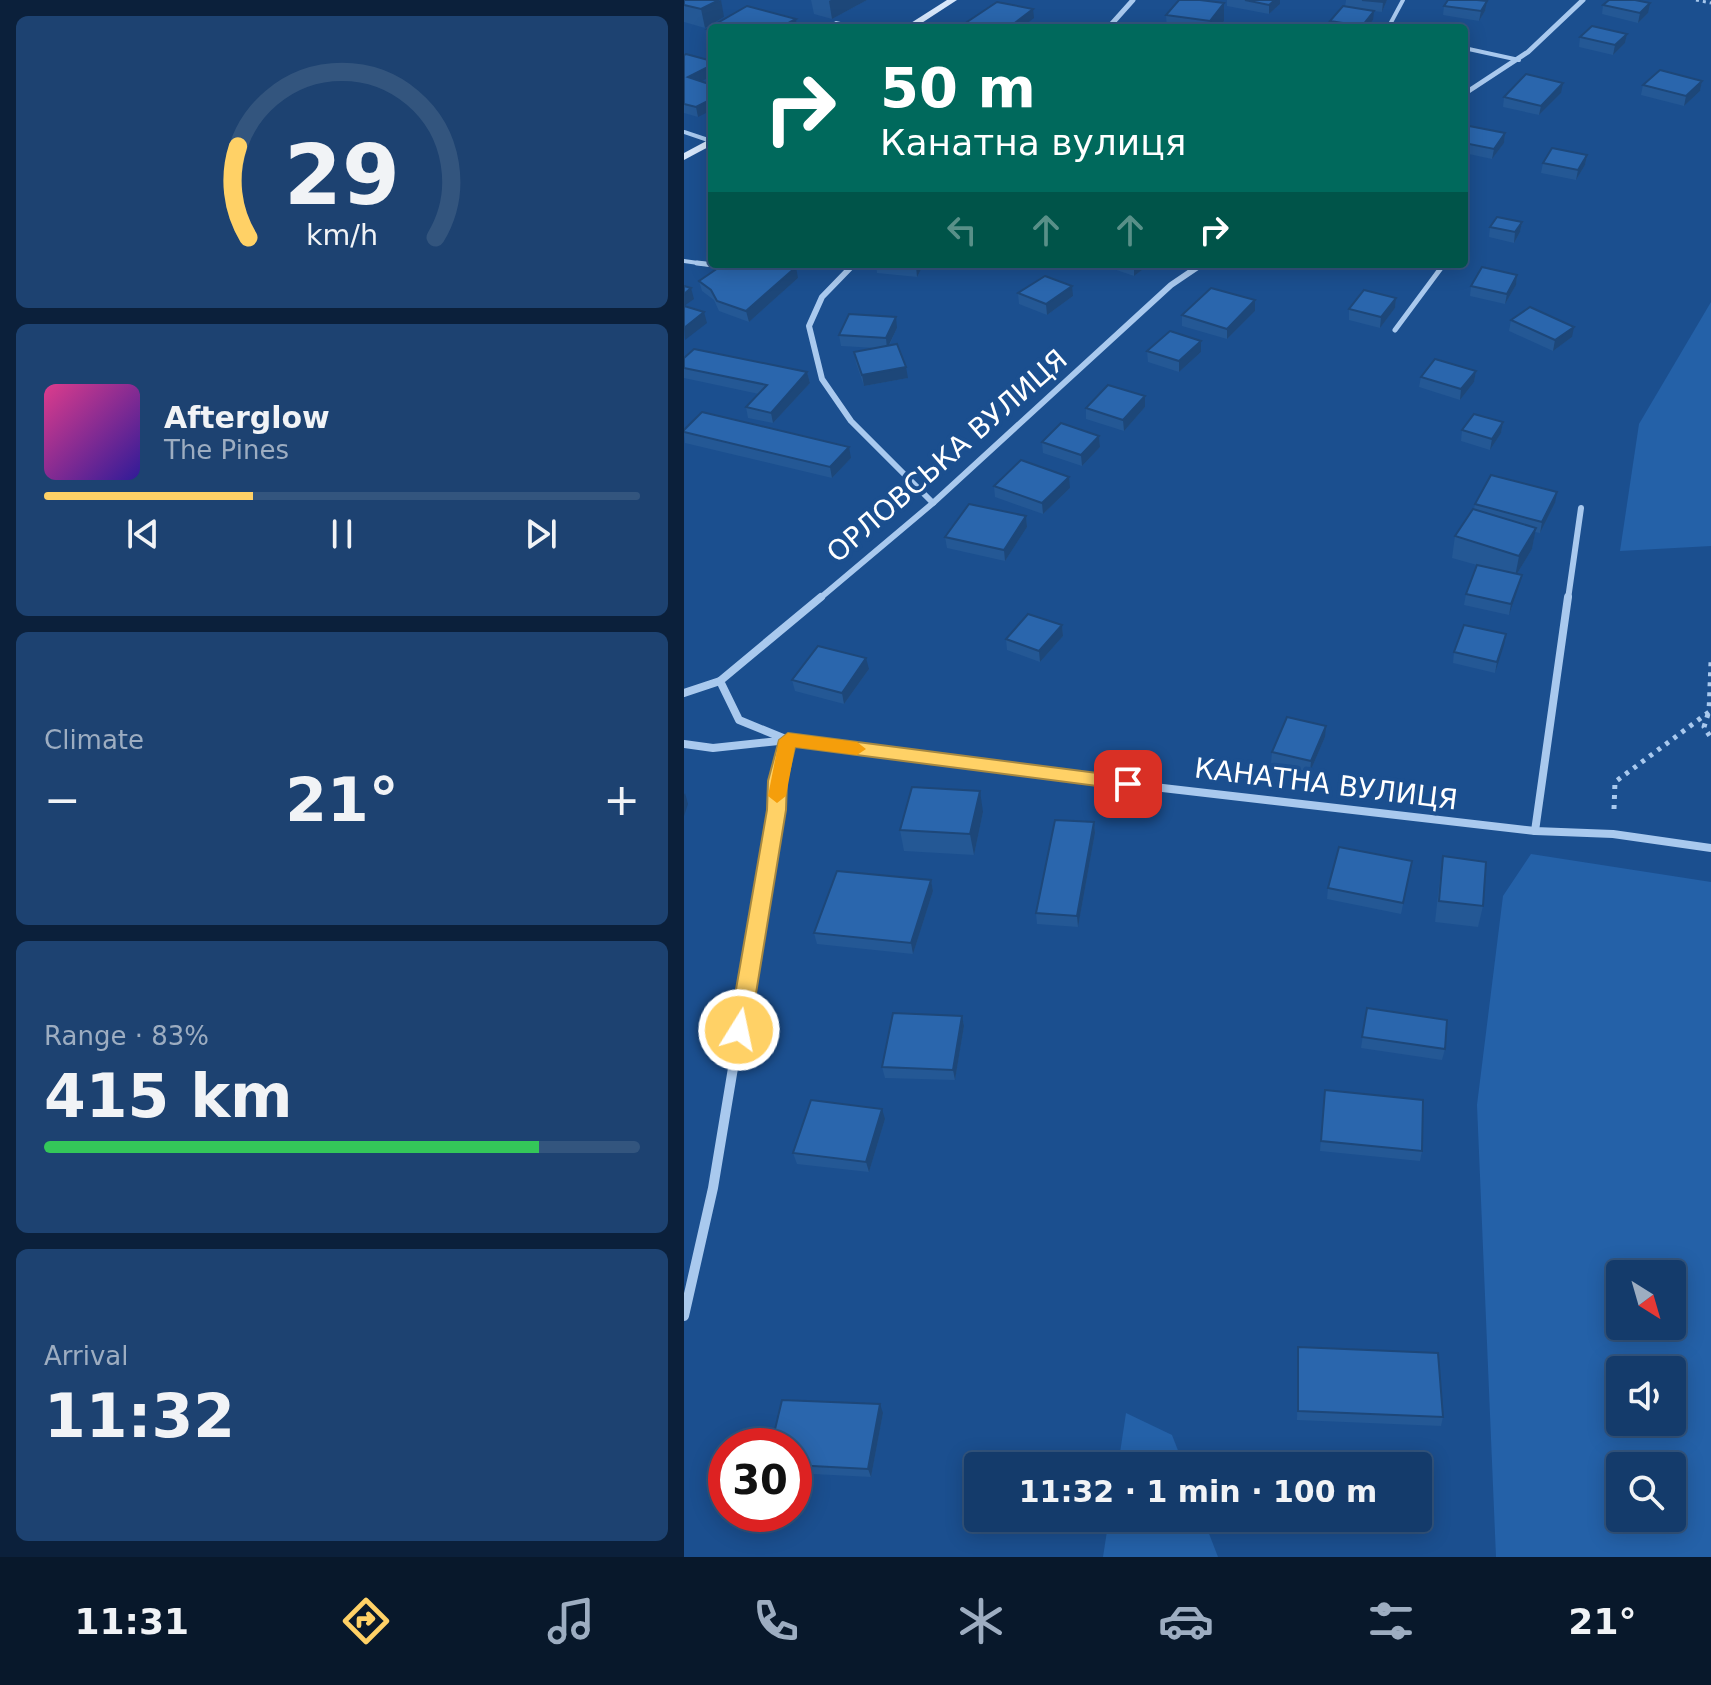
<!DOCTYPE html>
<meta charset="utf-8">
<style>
:root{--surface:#143b6b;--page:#1d4271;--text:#f1f3f6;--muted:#9dadc1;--line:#33557e;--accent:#ffd166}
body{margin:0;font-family:"DejaVu Sans",sans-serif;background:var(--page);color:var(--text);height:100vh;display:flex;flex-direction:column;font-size:30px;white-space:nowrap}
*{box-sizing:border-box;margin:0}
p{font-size:26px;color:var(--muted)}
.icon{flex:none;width:44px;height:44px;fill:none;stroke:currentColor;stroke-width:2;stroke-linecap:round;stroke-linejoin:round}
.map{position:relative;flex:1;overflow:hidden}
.panel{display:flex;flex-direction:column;gap:16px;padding:16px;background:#0b203b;width:684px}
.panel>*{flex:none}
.guide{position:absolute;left:24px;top:24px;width:760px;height:244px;border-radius:8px;box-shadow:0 4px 20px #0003,0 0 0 2px var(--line);background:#00695c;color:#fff;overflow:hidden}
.needle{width:52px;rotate:143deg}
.controls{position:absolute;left:922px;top:1260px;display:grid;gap:16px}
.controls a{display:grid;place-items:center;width:80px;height:80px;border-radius:8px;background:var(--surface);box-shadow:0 4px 20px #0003,0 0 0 2px var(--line);font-size:40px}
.speed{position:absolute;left:24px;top:1428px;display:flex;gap:16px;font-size:40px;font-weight:700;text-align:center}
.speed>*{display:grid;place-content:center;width:104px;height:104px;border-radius:50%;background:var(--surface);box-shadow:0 4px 20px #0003,0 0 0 2px var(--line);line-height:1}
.speed .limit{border:12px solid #d22;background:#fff;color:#111}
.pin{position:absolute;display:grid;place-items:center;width:68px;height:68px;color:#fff;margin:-34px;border-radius:16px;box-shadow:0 4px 12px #0006}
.me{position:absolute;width:88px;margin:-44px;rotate:10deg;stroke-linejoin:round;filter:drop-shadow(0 0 6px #0008)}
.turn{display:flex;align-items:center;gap:28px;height:168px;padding:0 40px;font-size:36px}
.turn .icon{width:104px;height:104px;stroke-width:2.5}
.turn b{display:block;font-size:56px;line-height:68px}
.lanes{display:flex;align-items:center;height:76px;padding:0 40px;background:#0003;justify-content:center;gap:40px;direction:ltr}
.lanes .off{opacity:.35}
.big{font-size:60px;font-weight:600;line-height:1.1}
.panel .card{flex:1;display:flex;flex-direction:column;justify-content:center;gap:12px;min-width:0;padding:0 28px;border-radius:12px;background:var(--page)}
.panel .dial{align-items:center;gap:0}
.dial svg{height:208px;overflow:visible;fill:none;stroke:var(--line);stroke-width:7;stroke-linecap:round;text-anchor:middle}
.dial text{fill:var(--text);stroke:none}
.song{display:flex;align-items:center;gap:24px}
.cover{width:96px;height:96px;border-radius:12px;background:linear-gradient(135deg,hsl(330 70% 55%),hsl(250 70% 35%))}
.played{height:8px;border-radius:4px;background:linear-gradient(90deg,var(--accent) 35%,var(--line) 35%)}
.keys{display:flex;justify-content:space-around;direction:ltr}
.heat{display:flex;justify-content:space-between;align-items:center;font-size:44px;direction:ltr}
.charge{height:12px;border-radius:6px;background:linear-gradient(90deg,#34c759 83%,var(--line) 0)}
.trip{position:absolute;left:280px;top:1452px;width:468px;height:80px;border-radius:8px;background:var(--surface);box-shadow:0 4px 20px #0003,0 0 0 2px var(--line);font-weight:600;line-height:80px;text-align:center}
.menu{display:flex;height:128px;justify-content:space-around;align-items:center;background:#08182b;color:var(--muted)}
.menu .icon{width:56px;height:56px}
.menu .active{color:var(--accent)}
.menu b{font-size:36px;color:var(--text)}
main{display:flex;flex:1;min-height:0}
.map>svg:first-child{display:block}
</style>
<main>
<section class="panel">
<div class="card dial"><svg viewBox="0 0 100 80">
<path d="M14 69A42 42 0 1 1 86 69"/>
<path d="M14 69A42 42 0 0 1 10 34" stroke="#ffd166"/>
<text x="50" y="56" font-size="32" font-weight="700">29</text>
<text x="50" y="72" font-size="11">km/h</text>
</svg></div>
<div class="card">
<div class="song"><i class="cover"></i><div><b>Afterglow</b><p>The Pines</p></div></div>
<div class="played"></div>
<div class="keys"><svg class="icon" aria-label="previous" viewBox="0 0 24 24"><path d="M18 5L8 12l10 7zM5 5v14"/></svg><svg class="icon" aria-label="pause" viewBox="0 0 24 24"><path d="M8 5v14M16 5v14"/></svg><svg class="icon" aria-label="next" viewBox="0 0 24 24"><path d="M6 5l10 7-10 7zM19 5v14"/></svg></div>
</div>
<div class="card"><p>Climate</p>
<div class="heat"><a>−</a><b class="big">21°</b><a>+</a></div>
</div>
<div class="card"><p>Range · 83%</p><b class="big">415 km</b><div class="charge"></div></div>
<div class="card"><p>Arrival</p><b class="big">11:32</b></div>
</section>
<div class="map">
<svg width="1027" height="1557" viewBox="0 0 1027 1557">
<rect width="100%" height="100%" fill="#1b4f8f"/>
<g fill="#2461a8" fill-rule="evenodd">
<path d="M1027,302V546L936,551L955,424Z"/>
<path d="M847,854L1027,882V1557H812L793,1105L819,896ZM936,1274H988V1326H936ZM936,1370H988V1422H936ZM936,1466H988V1518H936Z"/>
<path d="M442,1413L488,1435L500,1466H434Z"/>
<path d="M425,1518H519L534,1557H419Z"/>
</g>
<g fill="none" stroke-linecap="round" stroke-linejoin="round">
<path stroke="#a9c9ee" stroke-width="3" stroke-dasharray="3 4" stroke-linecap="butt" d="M1012,0L1027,3"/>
<g stroke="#a9c9ee" stroke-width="5" stroke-dasharray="4 6" stroke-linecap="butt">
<path d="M1024,714L1020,727L1027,738"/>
<path d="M930,809L931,782L1025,712L1027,662"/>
</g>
<g stroke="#a9c9ee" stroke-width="4">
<path d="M152,23L172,28"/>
<path d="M704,28L719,0"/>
<path d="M780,48L835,60"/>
<path d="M0,132L27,141"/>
<path d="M0,261L28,265"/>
</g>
<g stroke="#a9c9ee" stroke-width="5">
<path d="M13,263L39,266"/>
<path d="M711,330L760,264"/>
</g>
<g stroke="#a9c9ee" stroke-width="5">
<path d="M424,28L449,0"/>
<path d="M780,94L844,52L899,0"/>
</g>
<g stroke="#a9c9ee" stroke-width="6">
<path d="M170,264L138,297L125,326L138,379L167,421L249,503"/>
<path d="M135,599L249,503L487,285L518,264"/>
<path d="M884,599L897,508"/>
</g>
<g stroke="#a9c9ee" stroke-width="8">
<path d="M0,693L36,681"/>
<path d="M0,744L29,748L104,740L444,784L851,831L929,834L1027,848"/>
<path d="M851,831L884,597"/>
<path d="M57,1022L92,810L94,781L104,740L55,720L36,681L137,597"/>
</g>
<path stroke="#a9c9ee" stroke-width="10" d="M0,1316L29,1188L57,1020"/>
<g fill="#d6e6fa" fill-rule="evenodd">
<path d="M263,0H273L230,28H219Z"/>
<path d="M28,138V145L0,160V153Z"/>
</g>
</g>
<g fill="#245895">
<path d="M0,0L40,17L21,28L0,22Z"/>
<path d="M127,0H183L148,19L130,14Z"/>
<path d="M543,0H596V4L585,14L543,6Z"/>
<path d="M662,0H703L698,12L681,10L689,20L683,28H646V21L661,7Z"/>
<path d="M803,1L801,11L795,21L759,15L760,6Z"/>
<path d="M919,5L964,13L954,23L918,14Z"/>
<path d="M482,15L540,21L535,28H483Z"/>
<path d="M28,28V47H27L23,29Z"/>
<path d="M943,34L941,43L929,55L895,47L896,37Z"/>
<path d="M0,55L28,61V76L17,81L14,117L0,113Z"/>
<path d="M1018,81L1016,91L1000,106L957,95L959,85Z"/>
<path d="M877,93L855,115L819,107L820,97Z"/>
<path d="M780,125L821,133L820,143L808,159L780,153Z"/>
<path d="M903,155L901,165L892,180L857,173L859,163Z"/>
<path d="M838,222L836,232L830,243L805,237L806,227Z"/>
<path d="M192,264H240L233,277L193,273Z"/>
<path d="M415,264H466L450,276Z"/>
<path d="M833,275L832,285L821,304L786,296L787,286Z"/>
<path d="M114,278L65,322L35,311L30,300L18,291L15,281Z"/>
<path d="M334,293L389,296L363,315L335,304Z"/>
<path d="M712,298L711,308L696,328L665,320V309Z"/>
<path d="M571,311L543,339L498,326V315Z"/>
<path d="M827,320L888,337L869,351L825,331Z"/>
<path d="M213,328L205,346L224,378L180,386L172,363L170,352L192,348L157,346L155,335Z"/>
<path d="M463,351L517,352L495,372L464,362Z"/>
<path d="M0,358L123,372L126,383L89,423L64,418L62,407L75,394L0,378Z"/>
<path d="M792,371L790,382L776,400L735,387L737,377Z"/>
<path d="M461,407L440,431L402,419V408Z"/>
<path d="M819,422L817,433L806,450L777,441L778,430Z"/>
<path d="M0,430L167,458L148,478L1,443Z"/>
<path d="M415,436L416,447L398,466L359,453L358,442Z"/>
<path d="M310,486L386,488L359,514L311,497Z"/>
<path d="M871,503L856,533L851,532L848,549L833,574L838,575L835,586L825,615L780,605L782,594L793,565L768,558L771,536L790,509L791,504Z"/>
<path d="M342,516L343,527L321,561L263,548L261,537Z"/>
<path d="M378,625L379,636L356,662L323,650L322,639Z"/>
<path d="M822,634L811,673L769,663L770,652Z"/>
<path d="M185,669L160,704L111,691L108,680Z"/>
<path d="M641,737L626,772L587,763L588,752Z"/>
<path d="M299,812L290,855L220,851L216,830Z"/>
<path d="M410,822L411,833L394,927L353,924L352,913Z"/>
<path d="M759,856L799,906L794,927L751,922L756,877Z"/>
<path d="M728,861L717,914L643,899L644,888Z"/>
<path d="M247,880L249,891L229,954L133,944L130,933Z"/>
<path d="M683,1008L761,1049L758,1060L677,1048Z"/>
<path d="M278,1016L280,1026L271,1080L201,1078L198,1067Z"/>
<path d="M641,1090L738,1151L736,1161L636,1151Z"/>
<path d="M201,1119L185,1172L113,1164L109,1153Z"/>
<path d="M614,1347L759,1417L757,1426L613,1420Z"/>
<path d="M199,1413L187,1477L110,1473V1446Z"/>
</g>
<g fill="#1d4779">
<path d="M37,0L40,17L21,28L17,9Z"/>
<path d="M147,0H183L148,19L145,1Z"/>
<path d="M591,0H596V4L585,14V5Z"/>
<path d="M700,0H703L698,12L699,2Z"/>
<path d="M803,1L801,11L795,21L797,11Z"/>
<path d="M540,3V21L535,28H526V21Z"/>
<path d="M966,3L964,13L954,23L956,13Z"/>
<path d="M349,9L350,18L337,28H324Z"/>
<path d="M690,11L689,20L683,28H678Z"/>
<path d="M112,19L113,28H95Z"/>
<path d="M943,34L941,43L929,55L931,45Z"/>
<path d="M28,65V76L6,87L4,77Z"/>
<path d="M1018,81L1016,91L1000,106L1002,96Z"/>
<path d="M879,83L877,93L855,115L857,106Z"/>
<path d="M28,99V110L14,117L12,107Z"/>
<path d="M821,133L820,143L808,159L810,149Z"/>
<path d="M903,155L901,165L892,180L894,170Z"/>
<path d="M838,222L836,232L830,243L831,232Z"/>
<path d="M233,264H240L233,277L232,266Z"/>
<path d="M452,264H466L450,276V266Z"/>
<path d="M112,267L114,278L65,322L62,311Z"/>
<path d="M833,275L832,285L821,304L823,294Z"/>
<path d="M388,286L389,296L363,315L362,304Z"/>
<path d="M7,288L10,299L0,306V294Z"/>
<path d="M712,298L711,308L696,328L697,317Z"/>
<path d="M571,300V311L543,339V329Z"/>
<path d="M20,312L23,323L1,340L0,328Z"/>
<path d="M212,317L213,328L203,349L202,338Z"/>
<path d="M890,327L888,337L869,351L871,340Z"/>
<path d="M517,341V352L495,372V361Z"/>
<path d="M222,367L224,378L180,386L178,375Z"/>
<path d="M792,371L790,382L776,400L777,389Z"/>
<path d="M123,372L126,383L89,423L87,413Z"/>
<path d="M461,396V407L440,431L439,420Z"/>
<path d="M819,422L817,433L806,450L808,439Z"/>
<path d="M415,436L416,447L398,466L397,455Z"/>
<path d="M165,447L167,458L148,478L146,467Z"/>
<path d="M385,477L386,488L359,514L358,503Z"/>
<path d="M873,492L871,503L856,533L858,522Z"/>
<path d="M342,516L343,527L321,561L320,550Z"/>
<path d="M852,528L848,549L831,577L835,556Z"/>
<path d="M838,575L835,586L825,615L827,604Z"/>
<path d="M378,625L379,636L356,662L355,651Z"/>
<path d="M822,634L820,645L811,673L813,662Z"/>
<path d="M182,658L185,669L160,704L158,693Z"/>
<path d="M642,726L641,737L626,772L627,761Z"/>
<path d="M296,791L299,812L290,855L286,834Z"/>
<path d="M1,793L4,804L0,816V795Z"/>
<path d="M410,822L411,833L394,927L393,916Z"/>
<path d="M247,880L249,891L229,954L227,943Z"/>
<path d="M278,1016L280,1026L271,1080L269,1070Z"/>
<path d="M198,1109L201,1119L185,1172L182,1162Z"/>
<path d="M196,1404L199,1413L187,1477L184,1469Z"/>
</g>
<g fill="#2a66ad" stroke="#1d4779" stroke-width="2">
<path d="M0,0H35L17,9L0,5Z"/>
<path d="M495,0H516L540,3L526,21L482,15Z"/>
<path d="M561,0H591L585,5Z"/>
<path d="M678,0H700L699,2Z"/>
<path d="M764,0H793L803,1L797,11L760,6Z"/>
<path d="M925,0H951L966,3L956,13L919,5Z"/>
<path d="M313,2L349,9L324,28H286L277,26Z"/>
<path d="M63,6L112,19L95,28H28V30L23,29Z"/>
<path d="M659,6L690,11L678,26L646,21Z"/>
<path d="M908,26L943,34L931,45L896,37Z"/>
<path d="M2,54L28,61V65L4,77L28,85V99L12,107L0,104V55Z"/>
<path d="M976,70L1018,81L1002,96L959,85Z"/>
<path d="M842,74L879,83L857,106L820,97Z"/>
<path d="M780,125L821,133L810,149L780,143Z"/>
<path d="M868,148L903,155L894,170L859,163Z"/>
<path d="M813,217L838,222L831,232L806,227Z"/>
<path d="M40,264H99L112,267L62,311L33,301L27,290L15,281Z"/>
<path d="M205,264H233L232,266Z"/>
<path d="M798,267L833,275L823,294L787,286Z"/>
<path d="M361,276L388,286L362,304L334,293Z"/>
<path d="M0,286L7,288L0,294Z"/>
<path d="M527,288L571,300L543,329L498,315Z"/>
<path d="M680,290L712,298L697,317L665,309Z"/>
<path d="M0,306L20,312L0,328Z"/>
<path d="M846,307L890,327L871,340L827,320Z"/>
<path d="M165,314L212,317L202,338L155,335Z"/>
<path d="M486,331L517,341L495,361L463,351Z"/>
<path d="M213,344L222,367L178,375L170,352Z"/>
<path d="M10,349L123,372L87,413L62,407L83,385L0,368V358Z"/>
<path d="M751,359L792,371L777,389L737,377Z"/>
<path d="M424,385L461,396L439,420L402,408Z"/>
<path d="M18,412L165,447L146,467L0,432V430Z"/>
<path d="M790,414L819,422L808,439L778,430Z"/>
<path d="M377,423L415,436L397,455L358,442Z"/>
<path d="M337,460L385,477L358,503L310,486Z"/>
<path d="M807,475L873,492L858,522L791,504Z"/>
<path d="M285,504L342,516L320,550L261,537Z"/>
<path d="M789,509L852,528L835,556L771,536Z"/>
<path d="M793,565L838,575L827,604L782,594Z"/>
<path d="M344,614L378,625L355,651L322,639Z"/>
<path d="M780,625L822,634L813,662L770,652Z"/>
<path d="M134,646L182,658L158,693L108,680Z"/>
<path d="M603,717L642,726L627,761L588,752Z"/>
<path d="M228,787L296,791L286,834L216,830Z"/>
<path d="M371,820L410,822L393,916L352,913Z"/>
<path d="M655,847L728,861L719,903L644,888Z"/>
<path d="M759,856L802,862L799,906L755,901Z"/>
<path d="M153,871L247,880L227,943L130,933Z"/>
<path d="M683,1008L763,1020L761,1049L678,1037Z"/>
<path d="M209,1013L278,1016L269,1070L198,1067Z"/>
<path d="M641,1090L739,1100L738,1151L637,1141Z"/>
<path d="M127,1100L198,1109L182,1162L109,1153Z"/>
<path d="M614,1347L754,1353L759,1417L614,1411Z"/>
<path d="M98,1400L196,1404L184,1469L110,1465V1446H87Z"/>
</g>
<path fill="#ffd166" stroke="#a68842" stroke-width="2" d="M104,733L444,777L453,784L444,790L111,747L103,781L102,810L66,1030L63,1037L55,1039L48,1037L45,1030L83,810L84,781L95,740Z"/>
<path fill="#f59e0b" d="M104,733L173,742L182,749L173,755L111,747L102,796L93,803L84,796L95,740Z"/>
<g text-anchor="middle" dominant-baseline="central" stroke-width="8" stroke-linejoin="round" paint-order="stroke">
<g font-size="28" fill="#fff" stroke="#1b4f8f">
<text transform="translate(263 456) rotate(-41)">ОРЛОВСЬКА ВУЛИЦЯ</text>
<text transform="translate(642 784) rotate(7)">КАНАТНА ВУЛИЦЯ</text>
</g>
</g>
</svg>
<div class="controls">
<a><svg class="needle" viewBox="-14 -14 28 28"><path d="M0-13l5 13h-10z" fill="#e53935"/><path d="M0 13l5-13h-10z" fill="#9dadc1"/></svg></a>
<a><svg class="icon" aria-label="sound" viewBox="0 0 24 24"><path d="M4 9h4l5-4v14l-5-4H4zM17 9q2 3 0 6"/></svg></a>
<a><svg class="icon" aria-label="search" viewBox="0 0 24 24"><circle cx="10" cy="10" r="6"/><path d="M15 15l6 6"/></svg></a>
</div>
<div class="speed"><div class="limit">30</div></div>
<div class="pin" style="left:444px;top:784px;background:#d93025"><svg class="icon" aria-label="arrive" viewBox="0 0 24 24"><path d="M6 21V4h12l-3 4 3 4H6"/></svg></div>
<svg class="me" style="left:55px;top:1030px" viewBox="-20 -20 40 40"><circle r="17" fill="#ffd166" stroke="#fff" stroke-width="3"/><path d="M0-11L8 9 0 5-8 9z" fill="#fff"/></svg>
<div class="trip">11:32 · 1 min · 100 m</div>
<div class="guide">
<div class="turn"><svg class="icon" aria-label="right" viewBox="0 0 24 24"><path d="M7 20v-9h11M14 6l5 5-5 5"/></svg><div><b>50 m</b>Канатна вулиця</div></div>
<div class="lanes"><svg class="icon off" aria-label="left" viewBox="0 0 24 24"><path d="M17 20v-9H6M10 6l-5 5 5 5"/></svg><svg class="icon off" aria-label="ahead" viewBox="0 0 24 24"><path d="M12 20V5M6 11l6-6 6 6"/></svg><svg class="icon off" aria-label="ahead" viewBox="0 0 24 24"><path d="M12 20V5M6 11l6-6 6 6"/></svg><svg class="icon" aria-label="right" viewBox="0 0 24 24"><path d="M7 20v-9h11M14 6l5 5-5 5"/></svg></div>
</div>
</div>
</main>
<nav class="menu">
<b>11:31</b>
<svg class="icon active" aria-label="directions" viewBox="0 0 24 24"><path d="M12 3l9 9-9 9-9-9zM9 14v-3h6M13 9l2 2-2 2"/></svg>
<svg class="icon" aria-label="music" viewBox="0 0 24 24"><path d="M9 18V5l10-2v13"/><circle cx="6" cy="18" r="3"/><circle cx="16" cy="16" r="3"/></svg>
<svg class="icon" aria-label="phone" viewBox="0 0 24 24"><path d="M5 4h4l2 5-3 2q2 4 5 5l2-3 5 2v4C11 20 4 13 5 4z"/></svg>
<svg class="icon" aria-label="climate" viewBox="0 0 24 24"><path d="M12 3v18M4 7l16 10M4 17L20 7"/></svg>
<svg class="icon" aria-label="car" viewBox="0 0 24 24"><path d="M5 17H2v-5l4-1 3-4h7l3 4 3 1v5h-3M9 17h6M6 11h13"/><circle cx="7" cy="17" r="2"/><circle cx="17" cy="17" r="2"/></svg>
<svg class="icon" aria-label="filters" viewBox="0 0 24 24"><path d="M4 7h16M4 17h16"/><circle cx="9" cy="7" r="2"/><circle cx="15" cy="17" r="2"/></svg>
<b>21°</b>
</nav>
